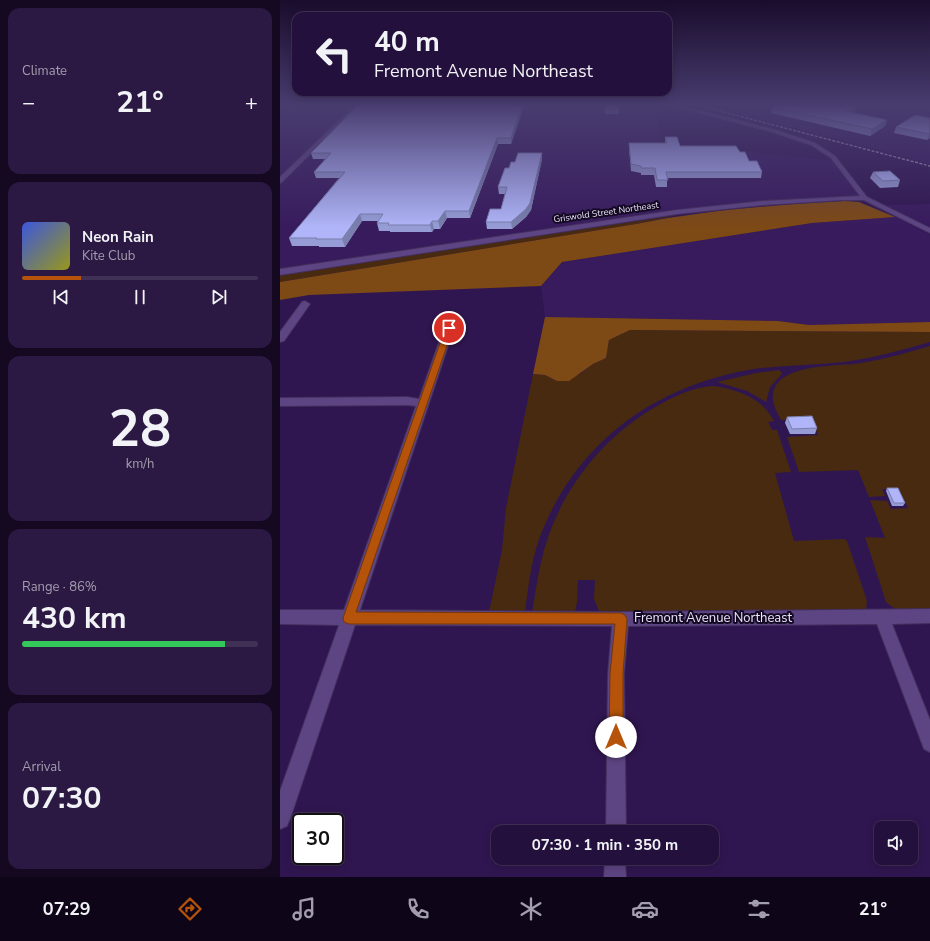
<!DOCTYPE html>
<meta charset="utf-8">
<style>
:root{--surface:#24103c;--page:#2c1943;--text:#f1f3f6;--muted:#a39daf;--line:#413056;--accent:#b45309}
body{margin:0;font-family:"Nunito Sans",sans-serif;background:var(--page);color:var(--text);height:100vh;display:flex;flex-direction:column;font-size:15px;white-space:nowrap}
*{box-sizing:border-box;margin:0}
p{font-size:13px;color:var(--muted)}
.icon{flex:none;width:22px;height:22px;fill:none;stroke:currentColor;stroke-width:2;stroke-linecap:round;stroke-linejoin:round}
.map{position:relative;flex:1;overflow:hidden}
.panel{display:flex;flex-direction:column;gap:8px;padding:8px;background:#140921;width:280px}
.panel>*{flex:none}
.top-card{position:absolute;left:12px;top:12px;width:380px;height:84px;border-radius:12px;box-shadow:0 2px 10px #0003,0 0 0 1px var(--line);background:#24103c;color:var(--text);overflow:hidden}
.buttons{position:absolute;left:594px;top:821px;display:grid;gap:8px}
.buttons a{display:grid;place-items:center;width:44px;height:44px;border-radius:8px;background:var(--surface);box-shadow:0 2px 10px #0003,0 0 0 1px var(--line);font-size:20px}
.speed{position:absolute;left:12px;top:813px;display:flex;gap:8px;font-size:20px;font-weight:700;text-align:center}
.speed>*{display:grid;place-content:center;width:52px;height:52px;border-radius:50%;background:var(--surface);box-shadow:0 2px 10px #0003,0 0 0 1px var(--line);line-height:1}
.speed .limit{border:2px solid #111;border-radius:6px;background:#fff;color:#111}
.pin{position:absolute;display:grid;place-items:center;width:34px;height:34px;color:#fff;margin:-17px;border:2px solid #fff;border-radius:50%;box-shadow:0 1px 4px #0007}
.me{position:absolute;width:44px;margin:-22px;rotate:0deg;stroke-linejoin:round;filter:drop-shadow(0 0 3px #0008)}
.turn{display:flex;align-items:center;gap:14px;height:84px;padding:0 16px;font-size:18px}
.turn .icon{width:52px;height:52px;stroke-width:2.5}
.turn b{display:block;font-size:28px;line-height:34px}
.big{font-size:30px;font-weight:700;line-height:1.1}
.panel .widget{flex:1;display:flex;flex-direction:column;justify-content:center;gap:6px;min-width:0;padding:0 14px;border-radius:12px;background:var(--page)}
.panel .dial{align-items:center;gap:0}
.dial b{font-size:52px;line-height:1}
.song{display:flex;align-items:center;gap:12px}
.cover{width:48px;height:48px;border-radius:6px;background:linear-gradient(135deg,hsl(230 70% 55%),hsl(60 70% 35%))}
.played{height:4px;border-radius:2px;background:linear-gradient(90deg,var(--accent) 25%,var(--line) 25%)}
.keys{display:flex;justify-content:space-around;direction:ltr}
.heat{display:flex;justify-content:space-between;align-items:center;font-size:22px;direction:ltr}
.charge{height:6px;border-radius:3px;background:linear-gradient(90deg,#34c759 86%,var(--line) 0)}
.trip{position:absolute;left:211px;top:825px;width:228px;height:40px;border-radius:12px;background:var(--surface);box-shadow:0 2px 10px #0003,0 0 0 1px var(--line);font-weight:700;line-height:40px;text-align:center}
.tabs{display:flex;height:64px;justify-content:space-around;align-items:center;background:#0e0618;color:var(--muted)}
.tabs .icon{width:28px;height:28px}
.tabs .current{color:var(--accent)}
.tabs b{font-size:18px;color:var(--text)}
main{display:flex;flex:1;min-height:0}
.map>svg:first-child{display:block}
</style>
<main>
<section class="panel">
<div class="widget"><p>Climate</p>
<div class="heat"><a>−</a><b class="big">21°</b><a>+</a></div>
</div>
<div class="widget">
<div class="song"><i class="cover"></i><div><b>Neon Rain</b><p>Kite Club</p></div></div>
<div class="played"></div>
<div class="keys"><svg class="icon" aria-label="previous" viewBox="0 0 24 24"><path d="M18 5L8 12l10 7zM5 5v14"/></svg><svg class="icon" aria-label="pause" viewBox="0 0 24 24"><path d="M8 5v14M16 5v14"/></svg><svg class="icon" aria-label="next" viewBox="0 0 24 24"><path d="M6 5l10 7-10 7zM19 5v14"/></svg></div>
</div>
<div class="widget dial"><b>28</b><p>km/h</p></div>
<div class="widget"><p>Range · 86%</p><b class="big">430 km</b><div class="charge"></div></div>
<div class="widget"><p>Arrival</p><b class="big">07:30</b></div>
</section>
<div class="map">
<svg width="650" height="877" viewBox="0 0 650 877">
<rect width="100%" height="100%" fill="#301650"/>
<g fill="#381b5d">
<path d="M0,104H375L382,143L556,161L585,198L445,207L0,272Z"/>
<path d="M418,104H650V164L581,145Z"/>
<path d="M650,204V228L604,205Z"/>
<path d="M615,217L650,235V322L529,325L498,321L265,317L261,286L282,262L532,223Z"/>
</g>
<g fill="#472a0f">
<path d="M399,215L356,224L0,282V274Z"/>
<path d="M350,330L650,332V342C622,350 594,358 564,362C534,365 504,365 474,369C375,385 295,443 259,539C251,563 248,588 245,613L209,612L222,550L226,508L253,374L265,375L277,381L300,374L313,364L326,358L329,340Z"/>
<path d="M650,346V609H615L606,602L585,537L605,538L590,500L607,501L611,509L628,508L619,489H602L605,496L589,497L578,470L519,472L507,437L538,435L532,420H501C498,414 494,407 493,400C490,362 558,367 581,363C604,359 627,353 650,346Z"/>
<path d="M499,370L502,373L501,375L490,387L486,402L467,391L437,382L476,373Z"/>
<path d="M434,386C459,390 482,398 494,421L488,422L492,430H497L511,472L495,473L514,541L564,539L567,541L587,601L586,610L319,611L314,599L315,580H298L297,602L295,612L252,613C255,596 257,579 261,562C275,500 314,446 367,412C387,400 410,387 434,386Z"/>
</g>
<g fill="#7d4915">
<path d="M565,201L579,202L615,217L532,223L282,262L261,286L29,295L0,300V282L356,224C425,210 495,205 565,201Z"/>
<path d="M265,317L498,321L529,325L650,322V332L350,330L329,340L326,358L313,364L289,381H277L265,375L253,374Z"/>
</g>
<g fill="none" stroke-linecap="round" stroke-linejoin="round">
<defs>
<g id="minor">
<path d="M76,104H81L2,182L0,183V177Z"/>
<path d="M386,104H395L496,130L535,143L555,156L587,197L650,228V233L584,200H562L483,205L397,214L0,275V269L397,210L483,201L580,196L551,158L531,145L492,132Z"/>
<path d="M25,301L30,304L4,341L0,342V332L22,302Z"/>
<path d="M169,325L174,328L80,610L341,612L650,609V623L612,624L650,720V752L644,749L597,624L348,626L344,674L346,832H326L328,674L332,626L75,625L10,819L7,826L0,829V791L59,625L0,624V610H64L136,406L127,405L0,406V398L127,397L139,399L164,328Z"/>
<path d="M325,858H345L346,877H324Z"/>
</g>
</defs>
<use href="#minor" stroke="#422e5c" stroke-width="2"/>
<use href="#minor" fill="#5d4583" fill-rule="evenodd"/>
<path stroke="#9c8cb2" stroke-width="1.5" stroke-dasharray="3 1.5" stroke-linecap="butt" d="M413,104L650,166"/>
</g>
<g fill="#969cd5">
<path d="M245,104L231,144H218L190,218H167L160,229H154L152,232H110V231H99L97,223L98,221H82L65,247H39V246H12L9,238L59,178H36L34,172L45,159H33L31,153Z"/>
<path d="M325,104L339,108V114H325Z"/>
<path d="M576,105L575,111L572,112L607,120L605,126L590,136L491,113L492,107Z"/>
<path d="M650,118V138L647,140L614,133L616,127Z"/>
<path d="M385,137L400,146L460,152L469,161L482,172L481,178H387V187H376L374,175H361V173L351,171L349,149V143H385Z"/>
<path d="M262,159L251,210L246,217L232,229H207L206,222L221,209L225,194H219L218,187L229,168L235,162Z"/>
<path d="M593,172L620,180L618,187L600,188L590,178Z"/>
<path d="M507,417L537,428L535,434H510L505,423Z"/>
<path d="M607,488L625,503L623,506H612L606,491Z"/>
</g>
<g fill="#7a7fae">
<path d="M243,104H245L231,144V138Z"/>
<path d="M576,105L575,111L564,116L566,111Z"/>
<path d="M607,120L605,126L590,136L592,129Z"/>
<path d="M650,133V138L647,140L649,134Z"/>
<path d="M217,138L218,144L190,218L189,211Z"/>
<path d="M262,153V159L251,210L246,217L232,229L231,222Z"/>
<path d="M165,211L167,218L160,229L158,221Z"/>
<path d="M80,214L82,221L65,247L62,239Z"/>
<path d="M152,221L154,229L152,232L150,225Z"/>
</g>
<g fill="#afb5f8" stroke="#7a7fae">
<path d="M79,104H243L231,138H217L189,211H165L158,221H152L150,225H108L109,223H97L103,214H80L62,239H36L37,238H9L65,172H34L51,153H31Z"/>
<rect x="325" y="104" width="14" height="4"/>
<path d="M497,104H573L576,105L566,111L607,120L592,129L492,107Z"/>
<path d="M635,115L650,118V133L649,134L616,127Z"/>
<path d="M385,137H397L400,146H456L460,152H465L469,161H477L482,172H386L388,180H377L375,168H361V166L351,164L349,143H387Z"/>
<path d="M238,153H262L250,203L246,209L231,222H206L210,209H221L227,187H218L225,168H229L231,162H235Z"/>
<path d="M610,171L620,180L603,181L593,172Z"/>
<path d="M532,416L537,428L512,429L507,417Z"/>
<path d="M607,488H618L625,503H614Z"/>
</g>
<linearGradient id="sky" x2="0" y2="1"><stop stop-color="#1a0c2c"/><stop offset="0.46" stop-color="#483c6f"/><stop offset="1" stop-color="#483c6f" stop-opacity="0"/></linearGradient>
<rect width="650" height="227" fill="url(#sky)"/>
<path fill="#b45309" stroke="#753606" d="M166,326H169L173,328L76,612L341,613L345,615L347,619L343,674V737L341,742L336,744L331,742L329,737L330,674L335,624H69L64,622L63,618Z"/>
<g text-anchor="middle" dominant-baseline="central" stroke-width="4" stroke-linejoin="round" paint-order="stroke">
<g font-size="9" fill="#ece5fb" stroke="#140922">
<text transform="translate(326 212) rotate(-8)">Griswold Street Northeast</text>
</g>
<g font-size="13" fill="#ece5fb" stroke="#140922">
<text x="433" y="618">Fremont Avenue Northeast</text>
</g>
</g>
</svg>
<div class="buttons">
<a><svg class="icon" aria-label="sound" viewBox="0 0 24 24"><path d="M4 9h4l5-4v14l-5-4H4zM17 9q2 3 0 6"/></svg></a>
</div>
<div class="speed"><div class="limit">30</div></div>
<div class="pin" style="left:169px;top:328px;background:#d93025"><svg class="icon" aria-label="arrive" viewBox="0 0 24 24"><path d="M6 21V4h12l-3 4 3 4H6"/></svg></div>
<svg class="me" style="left:336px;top:737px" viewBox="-20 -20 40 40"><circle r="19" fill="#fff"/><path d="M0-13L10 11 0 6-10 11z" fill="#b45309"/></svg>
<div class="trip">07:30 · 1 min · 350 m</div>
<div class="top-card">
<div class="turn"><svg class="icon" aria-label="left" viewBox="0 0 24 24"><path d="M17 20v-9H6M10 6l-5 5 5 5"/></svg><div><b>40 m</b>Fremont Avenue Northeast</div></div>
</div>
</div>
</main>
<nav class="tabs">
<b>07:29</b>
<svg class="icon current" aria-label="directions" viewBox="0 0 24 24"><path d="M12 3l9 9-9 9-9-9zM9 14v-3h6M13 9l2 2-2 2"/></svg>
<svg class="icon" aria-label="music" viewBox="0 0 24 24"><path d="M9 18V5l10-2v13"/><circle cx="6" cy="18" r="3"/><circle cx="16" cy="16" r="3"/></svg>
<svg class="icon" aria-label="phone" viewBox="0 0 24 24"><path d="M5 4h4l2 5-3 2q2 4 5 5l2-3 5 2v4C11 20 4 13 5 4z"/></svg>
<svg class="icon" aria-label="climate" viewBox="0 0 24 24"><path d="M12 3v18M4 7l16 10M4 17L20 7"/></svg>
<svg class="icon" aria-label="car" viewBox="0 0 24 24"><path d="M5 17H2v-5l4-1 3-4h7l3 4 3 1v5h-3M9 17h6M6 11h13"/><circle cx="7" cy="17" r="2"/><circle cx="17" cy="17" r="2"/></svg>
<svg class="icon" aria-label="filters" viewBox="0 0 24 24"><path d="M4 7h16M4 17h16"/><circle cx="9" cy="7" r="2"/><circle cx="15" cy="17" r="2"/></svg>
<b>21°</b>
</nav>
